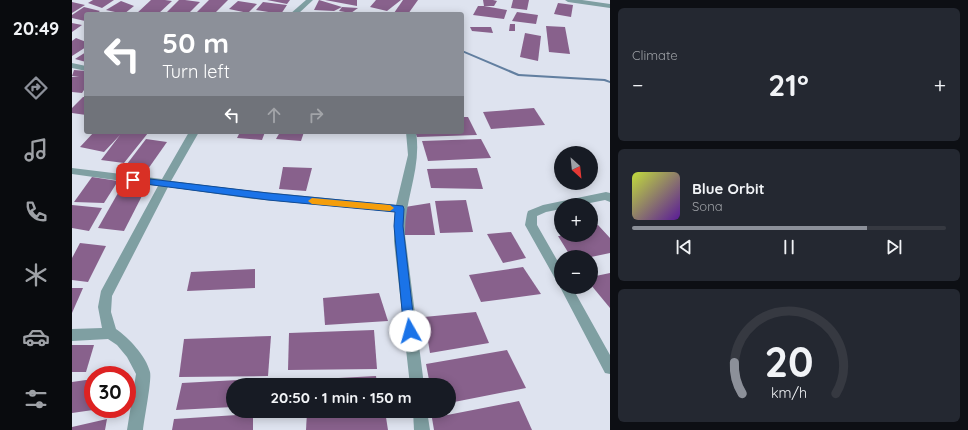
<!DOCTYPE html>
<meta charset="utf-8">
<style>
:root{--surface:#171b24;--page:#242831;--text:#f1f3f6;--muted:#9ea1a6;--line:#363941;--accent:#8c9099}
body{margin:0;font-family:Quicksand,sans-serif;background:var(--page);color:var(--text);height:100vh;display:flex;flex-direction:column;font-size:15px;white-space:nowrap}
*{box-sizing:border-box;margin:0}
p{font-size:13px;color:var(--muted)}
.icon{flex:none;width:22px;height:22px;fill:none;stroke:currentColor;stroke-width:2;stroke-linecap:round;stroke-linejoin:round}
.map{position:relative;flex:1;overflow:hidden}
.side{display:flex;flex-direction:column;gap:8px;padding:8px;background:#0d0f14;width:358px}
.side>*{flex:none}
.hud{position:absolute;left:12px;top:12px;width:380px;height:122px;border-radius:4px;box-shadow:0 2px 10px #0003;background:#8c9099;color:#fff;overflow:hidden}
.needle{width:26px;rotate:153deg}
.tools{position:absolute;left:482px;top:146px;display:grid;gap:8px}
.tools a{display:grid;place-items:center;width:44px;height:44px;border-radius:50%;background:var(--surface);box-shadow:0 2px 10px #0003;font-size:20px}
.speed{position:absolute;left:12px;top:366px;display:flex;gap:8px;font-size:20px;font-weight:700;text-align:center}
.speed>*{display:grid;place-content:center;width:52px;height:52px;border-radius:50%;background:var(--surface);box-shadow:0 2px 10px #0003;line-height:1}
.speed .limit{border:6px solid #d22;background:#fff;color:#111}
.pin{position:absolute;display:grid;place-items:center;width:34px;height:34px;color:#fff;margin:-17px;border-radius:8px;box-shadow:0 2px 6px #0006}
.me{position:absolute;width:44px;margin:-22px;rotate:353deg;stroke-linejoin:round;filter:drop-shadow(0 0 3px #0008)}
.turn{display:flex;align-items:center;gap:14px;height:84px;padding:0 12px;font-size:18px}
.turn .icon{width:52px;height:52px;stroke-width:2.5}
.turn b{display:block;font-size:28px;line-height:34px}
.lanes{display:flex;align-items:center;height:38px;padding:0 12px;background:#0003;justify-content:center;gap:20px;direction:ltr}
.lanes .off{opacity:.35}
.big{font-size:30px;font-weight:800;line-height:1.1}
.side .tile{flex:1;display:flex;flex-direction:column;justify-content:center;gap:6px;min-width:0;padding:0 14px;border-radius:6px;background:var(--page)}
.side .dial{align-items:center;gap:0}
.dial svg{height:104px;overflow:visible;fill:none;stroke:var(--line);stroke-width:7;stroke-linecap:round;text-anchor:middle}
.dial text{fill:var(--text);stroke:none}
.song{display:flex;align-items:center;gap:12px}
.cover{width:48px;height:48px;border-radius:6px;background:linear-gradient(135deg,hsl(70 70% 55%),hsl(270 70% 35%))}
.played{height:4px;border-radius:2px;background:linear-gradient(90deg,var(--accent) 75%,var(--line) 75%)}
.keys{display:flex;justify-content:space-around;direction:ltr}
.heat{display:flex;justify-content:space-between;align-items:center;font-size:22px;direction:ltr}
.trip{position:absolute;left:154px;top:378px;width:230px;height:40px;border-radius:20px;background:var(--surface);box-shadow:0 2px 10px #0003;font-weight:800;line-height:40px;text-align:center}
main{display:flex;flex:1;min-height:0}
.tab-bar{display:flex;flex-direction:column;width:72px;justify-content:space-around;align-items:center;background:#090b0e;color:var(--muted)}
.tab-bar .icon{width:28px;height:28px}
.tab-bar .selected{color:var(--accent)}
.tab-bar b{font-size:18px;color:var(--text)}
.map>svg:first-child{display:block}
</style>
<main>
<nav class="tab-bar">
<b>20:49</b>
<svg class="icon selected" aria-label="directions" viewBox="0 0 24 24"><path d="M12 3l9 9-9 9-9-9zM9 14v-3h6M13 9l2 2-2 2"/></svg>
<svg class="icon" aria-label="music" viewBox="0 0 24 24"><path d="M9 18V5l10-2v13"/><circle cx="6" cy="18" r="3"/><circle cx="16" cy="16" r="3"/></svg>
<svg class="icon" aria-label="phone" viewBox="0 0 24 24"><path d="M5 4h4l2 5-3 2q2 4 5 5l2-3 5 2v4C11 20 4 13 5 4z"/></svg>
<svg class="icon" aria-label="climate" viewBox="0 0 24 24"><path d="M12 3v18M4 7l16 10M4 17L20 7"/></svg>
<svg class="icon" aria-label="car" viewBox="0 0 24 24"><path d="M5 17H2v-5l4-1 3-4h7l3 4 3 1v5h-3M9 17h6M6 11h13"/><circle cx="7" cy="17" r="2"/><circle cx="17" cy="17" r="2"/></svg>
<svg class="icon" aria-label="filters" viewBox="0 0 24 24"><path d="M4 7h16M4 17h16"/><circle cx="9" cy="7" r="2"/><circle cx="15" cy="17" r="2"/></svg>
</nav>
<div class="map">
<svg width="538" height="430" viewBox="0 0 538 430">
<rect width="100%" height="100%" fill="#dee3ef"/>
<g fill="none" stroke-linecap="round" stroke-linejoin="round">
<path fill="#627fa0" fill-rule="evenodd" d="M390,50L447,74L533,79L538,81V83L532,81L446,76L390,52Z"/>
</g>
<g fill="#88618c">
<path d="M21,0H42L30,8L16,3Z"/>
<path d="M79,0H93L100,1L86,14H64Z"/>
<path d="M107,0H113L128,2L116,14H93Z"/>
<path d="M137,0H156L142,14H123Z"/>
<path d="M195,0H218L215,4Z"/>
<path d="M247,0L270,7L262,11L242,10Z"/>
<path d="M253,0H285V6Z"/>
<path d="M304,0H329L315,11L298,7Z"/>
<path d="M331,0H346L336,14L322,13Z"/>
<path d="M411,0H421L425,1L422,6H412Z"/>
<path d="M441,0H457L455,10L439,8Z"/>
<path d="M49,1L62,6L52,14L34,10Z"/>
<path d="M166,1L185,4L176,13L157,9Z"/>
<path d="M0,2L13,5L0,13Z"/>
<path d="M191,2L215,5L209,14L184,10Z"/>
<path d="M486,3L501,5L499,17L482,14Z"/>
<path d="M406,6H412L435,10L432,19L401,15Z"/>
<path d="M12,7L28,11L24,14H14V20L13,21L0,18V15Z"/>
<path d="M270,7L286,8L279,13L267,11Z"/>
<path d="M445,12L466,15L464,24L440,21Z"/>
<path d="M0,23L10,25L0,32Z"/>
<path d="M438,24H443V31H437Z"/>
<path d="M474,26L493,27L498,54L477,52Z"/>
<path d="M398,27H419L421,33L400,31Z"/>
<path d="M453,33L469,36L466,61L448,57Z"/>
<path d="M4,38L14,42V47L0,56V41Z"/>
<path d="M14,52V62L3,59Z"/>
<path d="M2,70L14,71V87L10,93L0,92V77H7L0,76Z"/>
<path d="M11,97H14V115L0,113V108Z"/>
<path d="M462,108L473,125L419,129L411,112Z"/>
<path d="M390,117H396L405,135L345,137L343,132H390Z"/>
<path d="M22,132H71L76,133L52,163L29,160L48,135L32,152L8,147Z"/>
<path d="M168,132H193L190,140L165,138Z"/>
<path d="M208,132H232L229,141L204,139Z"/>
<path d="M74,139L95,142L76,169L55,164Z"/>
<path d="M409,139L419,158L356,161L350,141Z"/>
<path d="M211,167L240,168L234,191L207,189Z"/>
<path d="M405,168L411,189L359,188L355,169Z"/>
<path d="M20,177L46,181L32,203L2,202Z"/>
<path d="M50,186L74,188L52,231L26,228Z"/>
<path d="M394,200L401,232L368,233L363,201Z"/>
<path d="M358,203L363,235H332L333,207Z"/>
<path d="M0,205L30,208L17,231L0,228Z"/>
<path d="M526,225L538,238V253L519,257H499L486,236L519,235V227Z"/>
<path d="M439,232L454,258L431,263L415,234Z"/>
<path d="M8,243L34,246L16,282L0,280V258Z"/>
<path d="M451,267L469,294L409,302L397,275Z"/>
<path d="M183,269V288L115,291L119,272Z"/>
<path d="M538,273V308L519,285V277Z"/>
<path d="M0,288H11L0,313Z"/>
<path d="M307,293L316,321L253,325L251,298Z"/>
<path d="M404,312L417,343L358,353L352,317Z"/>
<path d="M302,330L305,369L216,370L217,333Z"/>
<path d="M199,336L196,376L107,377L112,339Z"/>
<path d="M0,345H22L14,372H0Z"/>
<path d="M435,350L454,388L377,403V385H358L354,364Z"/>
<path d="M304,376L305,385H229V380Z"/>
<path d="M21,379V410L0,413V382Z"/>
<path d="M185,379V385H161V407L104,410L110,383Z"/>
<path d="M447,401L460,430H362L360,418Z"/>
<path d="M257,411H313L316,430H234L235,412Z"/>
<path d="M181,414V430H100L102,419Z"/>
<path d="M35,419L33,430H0V427Z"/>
</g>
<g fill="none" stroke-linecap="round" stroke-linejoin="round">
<g fill="#7f9fa2" fill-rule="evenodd">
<path d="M234,0H241L226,14H218Z"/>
<path d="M493,0H510L538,4V8L496,2Z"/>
<path d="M0,63L14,66V71L0,68Z"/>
<path d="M117,132H127L99,181L181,191L324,205L336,155L334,132H344C350,168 332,200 333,235L352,385H338L322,241L323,212L181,199L96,187L40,296L39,312L44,329C57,338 74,356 78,372C80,380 72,419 71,430H55L64,374L55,357L45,345L36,339L0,341V329L30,328L26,307L29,291L86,186L0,174V168L90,179Z"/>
<path d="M534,192L538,193V202L533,200L508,205H489V209L474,212L465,216V225L489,267V283L485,282L453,225L455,214L456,211L471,205Z"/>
<path d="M489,285V287H500L538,355V374L533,373L488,287Z"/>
<path d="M341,411H355L358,430H342Z"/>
</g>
</g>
<path fill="#1a73e8" stroke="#114b97" d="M61,177L196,193L331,206L332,209L331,226L343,331L341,334L338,336L334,334L332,331L322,226L323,212L196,200L58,182L57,180Z"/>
<path fill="#f59e0b" d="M240,198L318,205L322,208L318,211L240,204L236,201Z"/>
</svg>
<div class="tools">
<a><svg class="needle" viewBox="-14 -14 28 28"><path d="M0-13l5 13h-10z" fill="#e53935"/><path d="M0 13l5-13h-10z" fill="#9ea1a6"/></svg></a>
<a>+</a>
<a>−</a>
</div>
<div class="speed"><div class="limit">30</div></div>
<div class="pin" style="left:61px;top:180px;background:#d93025"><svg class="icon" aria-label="arrive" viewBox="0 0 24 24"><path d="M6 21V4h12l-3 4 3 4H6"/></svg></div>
<svg class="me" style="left:338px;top:331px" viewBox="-20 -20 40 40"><circle r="19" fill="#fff"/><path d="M0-13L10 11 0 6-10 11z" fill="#1a73e8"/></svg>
<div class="trip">20:50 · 1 min · 150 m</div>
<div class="hud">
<div class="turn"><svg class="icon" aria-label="left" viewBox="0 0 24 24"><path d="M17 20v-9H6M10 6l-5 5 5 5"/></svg><div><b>50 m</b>Turn left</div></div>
<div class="lanes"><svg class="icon" aria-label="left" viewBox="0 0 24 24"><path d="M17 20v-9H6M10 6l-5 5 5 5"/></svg><svg class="icon off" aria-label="ahead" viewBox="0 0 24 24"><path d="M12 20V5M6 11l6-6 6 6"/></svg><svg class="icon off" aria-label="right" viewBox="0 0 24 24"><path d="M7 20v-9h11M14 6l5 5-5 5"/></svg></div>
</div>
</div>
<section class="side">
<div class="tile"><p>Climate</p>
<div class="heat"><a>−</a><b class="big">21°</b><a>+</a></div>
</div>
<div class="tile">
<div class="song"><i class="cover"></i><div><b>Blue Orbit</b><p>Sona</p></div></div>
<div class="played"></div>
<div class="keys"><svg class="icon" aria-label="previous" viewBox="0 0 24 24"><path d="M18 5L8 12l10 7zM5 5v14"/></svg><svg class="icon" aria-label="pause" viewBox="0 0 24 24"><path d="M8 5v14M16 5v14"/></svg><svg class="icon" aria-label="next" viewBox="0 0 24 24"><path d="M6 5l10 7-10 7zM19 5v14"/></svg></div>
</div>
<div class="tile dial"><svg viewBox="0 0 100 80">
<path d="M14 69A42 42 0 1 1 86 69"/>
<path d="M14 69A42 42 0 0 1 8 45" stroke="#8c9099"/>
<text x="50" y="56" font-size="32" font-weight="700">20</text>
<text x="50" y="72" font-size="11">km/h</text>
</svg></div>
</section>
</main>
